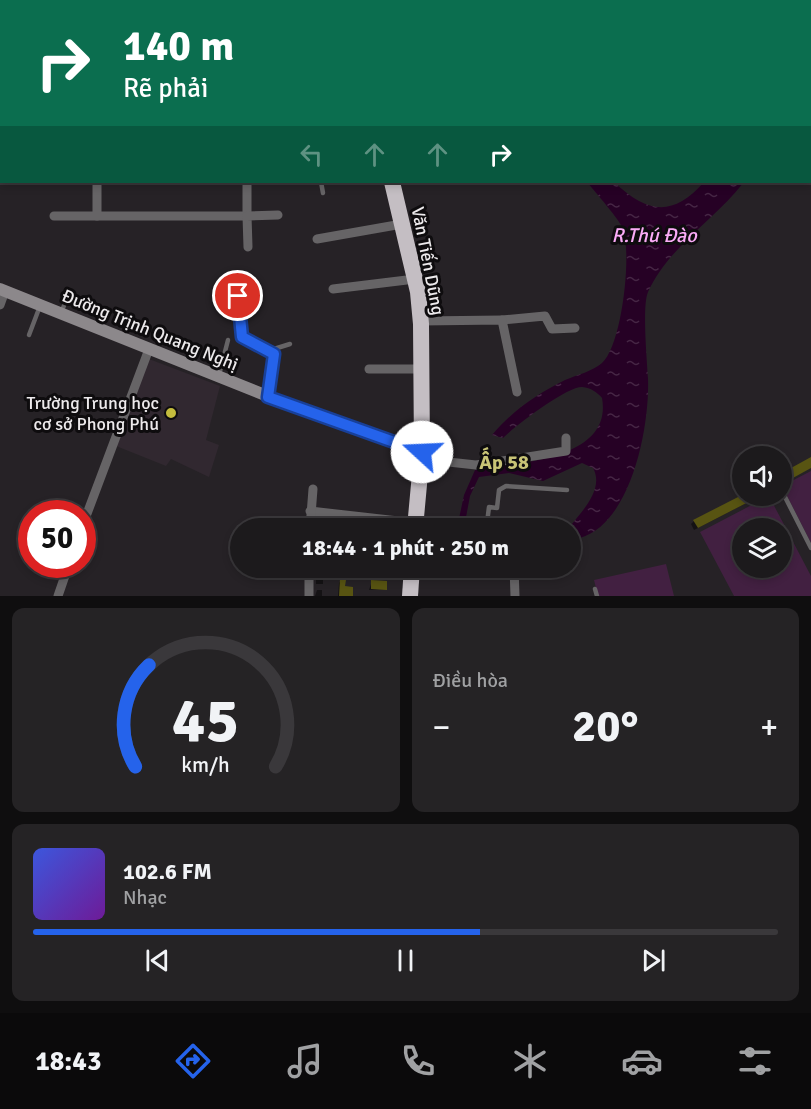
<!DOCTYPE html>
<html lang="vi">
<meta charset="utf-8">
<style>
:root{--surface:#1c1a1c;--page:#252325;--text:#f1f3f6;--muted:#a0a1a3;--line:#3a383b;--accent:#2563eb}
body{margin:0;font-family:Signika,sans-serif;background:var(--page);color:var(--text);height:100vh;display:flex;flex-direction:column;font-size:22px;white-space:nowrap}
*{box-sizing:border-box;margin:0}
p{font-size:20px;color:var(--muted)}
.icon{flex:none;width:33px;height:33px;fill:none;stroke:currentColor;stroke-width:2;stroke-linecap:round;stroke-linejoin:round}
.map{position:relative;height:596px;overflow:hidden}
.panel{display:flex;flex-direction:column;gap:12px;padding:12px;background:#0f0e0f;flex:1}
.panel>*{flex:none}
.hud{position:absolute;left:0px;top:0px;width:812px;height:183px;box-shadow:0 3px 9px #0003,0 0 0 2px var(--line);background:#0b6e4f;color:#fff;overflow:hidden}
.buttons{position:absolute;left:732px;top:446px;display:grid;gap:12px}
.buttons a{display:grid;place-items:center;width:60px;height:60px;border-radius:50%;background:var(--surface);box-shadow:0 3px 9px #0003,0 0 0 2px var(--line);font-size:30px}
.speed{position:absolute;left:18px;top:500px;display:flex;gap:12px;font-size:30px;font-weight:700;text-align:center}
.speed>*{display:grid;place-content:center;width:78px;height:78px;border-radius:50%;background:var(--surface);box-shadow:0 3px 9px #0003,0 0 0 2px var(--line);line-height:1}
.speed .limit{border:9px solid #d22;background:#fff;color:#111}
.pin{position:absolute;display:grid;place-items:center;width:51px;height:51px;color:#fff;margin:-26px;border:3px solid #fff;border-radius:50%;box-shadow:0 2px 6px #0007}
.me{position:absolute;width:66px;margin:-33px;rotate:290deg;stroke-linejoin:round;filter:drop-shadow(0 0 4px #0008)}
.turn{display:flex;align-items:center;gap:21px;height:126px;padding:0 24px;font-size:27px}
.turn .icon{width:78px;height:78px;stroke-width:2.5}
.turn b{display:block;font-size:42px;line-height:51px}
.lanes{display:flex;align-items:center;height:57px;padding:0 24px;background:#0003;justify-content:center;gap:30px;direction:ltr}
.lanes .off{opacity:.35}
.big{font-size:45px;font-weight:800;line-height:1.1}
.panel .widget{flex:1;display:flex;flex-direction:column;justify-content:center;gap:9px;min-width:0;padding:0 21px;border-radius:12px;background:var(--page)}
.panel .dial{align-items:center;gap:0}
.dial svg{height:156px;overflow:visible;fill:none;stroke:var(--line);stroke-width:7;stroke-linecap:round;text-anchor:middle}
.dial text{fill:var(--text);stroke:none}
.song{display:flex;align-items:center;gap:18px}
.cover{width:72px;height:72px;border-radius:9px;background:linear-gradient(135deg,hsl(230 70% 55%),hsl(280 70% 35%))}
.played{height:6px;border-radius:3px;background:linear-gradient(90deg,var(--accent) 60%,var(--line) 60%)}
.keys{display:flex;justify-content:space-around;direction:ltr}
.heat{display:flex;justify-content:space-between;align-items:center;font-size:33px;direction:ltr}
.panel .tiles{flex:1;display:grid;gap:12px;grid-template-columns:1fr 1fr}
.widget:last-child{grid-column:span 2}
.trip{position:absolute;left:230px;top:518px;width:351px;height:60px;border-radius:30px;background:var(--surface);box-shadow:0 3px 9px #0003,0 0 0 2px var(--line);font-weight:800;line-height:60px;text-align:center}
.tabs{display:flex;height:96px;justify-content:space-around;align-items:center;background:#0b0a0b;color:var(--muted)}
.tabs .icon{width:42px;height:42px}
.tabs .on{color:var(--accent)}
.tabs b{font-size:27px;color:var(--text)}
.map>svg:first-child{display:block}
</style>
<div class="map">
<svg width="811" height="596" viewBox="0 0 811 596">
<defs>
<pattern id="water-ripples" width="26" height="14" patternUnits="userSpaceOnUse" patternTransform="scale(1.5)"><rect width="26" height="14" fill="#260125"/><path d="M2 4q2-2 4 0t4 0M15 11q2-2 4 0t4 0" fill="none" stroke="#462645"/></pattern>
</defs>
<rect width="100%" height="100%" fill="#262226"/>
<path fill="#312830" d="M149,359L220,386L206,440L219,445L209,477L171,459L166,466L116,446Z"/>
<g fill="#422041" fill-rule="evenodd">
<path d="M811,471V543L782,486Z"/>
<path d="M769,496L811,576V596H734L700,532ZM742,528H782V567H742Z"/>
<path d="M666,564L674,596H598L594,580Z"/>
</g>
<path fill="url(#water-ripples)" d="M587,182H614C648,214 673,217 704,182H744C715,220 669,246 648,292C642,306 647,360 648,378C650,425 632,523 580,538L574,536L572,524C584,509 604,488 593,468L582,463L543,481L509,473L479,477L470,496L464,528H457L464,495L475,470C517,463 613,460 602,398C597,392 591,388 582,387C566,387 515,426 503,438L492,435C512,411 537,394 565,380C577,375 593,371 602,363C622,345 632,254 623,229C620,220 595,192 587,182Z"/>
<g fill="#0007">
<path d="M745,495H762L694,530L691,524L694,521Z"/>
<path d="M312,567H349V575L342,581L344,588L351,596H338L339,583L342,579H323V584H316V580H312Z"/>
<path d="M372,581L385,589L369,590Z"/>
<path d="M317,590H322V596H315Z"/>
</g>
<g fill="#585412">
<path d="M811,457V468L782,484V473Z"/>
<path d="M742,495H762L698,528L693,520Z"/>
<rect x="316" y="567" width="34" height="8"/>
<path d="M340,579L346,580L345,586L353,587V596H339Z"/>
<path d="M371,580L387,581V590L371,589Z"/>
</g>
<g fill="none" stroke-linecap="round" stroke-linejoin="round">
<g stroke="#666466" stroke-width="4.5">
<path d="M321,182L323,193"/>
<path d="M237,279L242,337L274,354"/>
<path d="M61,313L69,293"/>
<path d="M29,335L40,306"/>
<path d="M219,375L228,340"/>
<path d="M269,394L274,349L290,344"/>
<path d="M783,493L811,548"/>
<path d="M479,528L480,523H487L489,507L497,508L499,490L506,486L567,490"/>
<path d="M595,589L597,596"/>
</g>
<g stroke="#666466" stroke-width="9">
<path d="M770,0L771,2"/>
<path d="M97,182V216"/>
<path d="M54,216H247V182"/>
<path d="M317,239L402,224"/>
<path d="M248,247L247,216L278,215"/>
<path d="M333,289L415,279"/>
<path d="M0,305L5,291"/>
<path d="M502,320L545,316L552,329L575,328"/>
<path d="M421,321L502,320L517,392"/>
<path d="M369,369H421"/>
<path d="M421,459L476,465L566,451V438"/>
<path d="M310,511L416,523L428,528"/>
<path d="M82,527L149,349"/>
<path d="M310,528L313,489"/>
<path d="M309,567V596"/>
<path d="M514,567L515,596"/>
<path d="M58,596L69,564"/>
</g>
<path stroke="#8c888b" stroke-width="12" d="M0,289L275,399L422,452"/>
<g stroke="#c4bec3" stroke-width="16">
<path d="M349,0L350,2"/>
<path d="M392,182L418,292L421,324L422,452L415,528"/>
<path d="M410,596L412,567"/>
</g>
</g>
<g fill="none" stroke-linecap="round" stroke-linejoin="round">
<defs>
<path id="route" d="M238,296L242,337L274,354L268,397L422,452"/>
</defs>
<use href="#route" stroke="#184099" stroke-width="15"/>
<use href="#route" stroke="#2563eb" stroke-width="10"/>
</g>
<circle fill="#c4bc3d" stroke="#0e0c0e" stroke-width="2" cx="171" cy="413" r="6"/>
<g text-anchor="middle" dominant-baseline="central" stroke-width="6" stroke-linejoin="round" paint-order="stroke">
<g font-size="18" fill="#edeaec" stroke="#0e0c0e">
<text transform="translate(428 261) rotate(79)">Văn Tiến Dũng</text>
<text transform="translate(150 330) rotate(22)">Đường Trịnh Quang Nghị</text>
</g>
<g font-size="18" fill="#edeaec" stroke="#0e0c0e" text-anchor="end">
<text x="159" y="403">Trường Trung học<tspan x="159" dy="21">cơ sở Phong Phú</tspan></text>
</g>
<g font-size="20" font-style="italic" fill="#fbabf7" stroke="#0e0c0e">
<text x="654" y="235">R.Thú Đào</text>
</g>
<g font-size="20" font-weight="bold" fill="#c8c476" stroke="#0e0c0e">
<text x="504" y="462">Ấp 58</text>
</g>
</g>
</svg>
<div class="buttons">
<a><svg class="icon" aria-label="sound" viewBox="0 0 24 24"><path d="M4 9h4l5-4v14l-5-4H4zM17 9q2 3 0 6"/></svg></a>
<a><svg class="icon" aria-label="layers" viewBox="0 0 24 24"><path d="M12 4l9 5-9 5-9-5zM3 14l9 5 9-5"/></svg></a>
</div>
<div class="speed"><div class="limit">50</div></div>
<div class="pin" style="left:238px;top:296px;background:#d93025"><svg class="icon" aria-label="arrive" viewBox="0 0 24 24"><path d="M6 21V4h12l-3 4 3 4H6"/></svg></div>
<svg class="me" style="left:422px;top:452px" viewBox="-20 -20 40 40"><circle r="19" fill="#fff"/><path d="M0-13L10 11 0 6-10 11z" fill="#2563eb"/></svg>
<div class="trip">18:44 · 1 phút · 250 m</div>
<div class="hud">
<div class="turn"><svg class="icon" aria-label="right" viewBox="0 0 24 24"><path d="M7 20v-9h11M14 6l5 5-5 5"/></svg><div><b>140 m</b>Rẽ phải</div></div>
<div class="lanes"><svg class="icon off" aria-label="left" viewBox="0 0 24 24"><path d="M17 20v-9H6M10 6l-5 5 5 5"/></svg><svg class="icon off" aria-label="ahead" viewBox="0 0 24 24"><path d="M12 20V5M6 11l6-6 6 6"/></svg><svg class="icon off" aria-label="ahead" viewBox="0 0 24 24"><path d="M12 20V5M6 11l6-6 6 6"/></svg><svg class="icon" aria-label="right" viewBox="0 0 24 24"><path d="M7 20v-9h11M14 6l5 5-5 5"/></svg></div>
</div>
</div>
<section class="panel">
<div class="tiles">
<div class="widget dial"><svg viewBox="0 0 100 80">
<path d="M14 69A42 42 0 1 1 86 69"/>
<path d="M14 69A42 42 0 0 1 21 17" stroke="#2563eb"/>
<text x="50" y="56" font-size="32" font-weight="700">45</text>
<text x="50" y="72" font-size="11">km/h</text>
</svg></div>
<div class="widget"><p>Điều hòa</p>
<div class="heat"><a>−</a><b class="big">20°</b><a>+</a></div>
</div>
<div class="widget">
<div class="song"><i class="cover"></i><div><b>102.6 FM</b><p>Nhạc</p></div></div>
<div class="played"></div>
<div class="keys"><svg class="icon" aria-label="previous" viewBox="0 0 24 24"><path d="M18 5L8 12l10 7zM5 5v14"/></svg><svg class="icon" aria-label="pause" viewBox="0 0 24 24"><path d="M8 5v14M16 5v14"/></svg><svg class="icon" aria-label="next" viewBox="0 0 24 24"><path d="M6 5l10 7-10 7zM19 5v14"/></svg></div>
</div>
</div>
</section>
<nav class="tabs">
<b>18:43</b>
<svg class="icon on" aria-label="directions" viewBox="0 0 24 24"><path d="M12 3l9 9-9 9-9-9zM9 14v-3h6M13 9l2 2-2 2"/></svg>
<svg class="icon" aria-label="music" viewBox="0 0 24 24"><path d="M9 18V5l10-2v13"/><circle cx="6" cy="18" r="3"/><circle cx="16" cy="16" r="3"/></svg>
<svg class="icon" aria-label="phone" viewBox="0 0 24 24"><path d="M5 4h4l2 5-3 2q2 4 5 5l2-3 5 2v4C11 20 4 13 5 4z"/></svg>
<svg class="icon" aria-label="climate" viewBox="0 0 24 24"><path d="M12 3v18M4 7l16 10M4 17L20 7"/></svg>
<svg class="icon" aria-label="car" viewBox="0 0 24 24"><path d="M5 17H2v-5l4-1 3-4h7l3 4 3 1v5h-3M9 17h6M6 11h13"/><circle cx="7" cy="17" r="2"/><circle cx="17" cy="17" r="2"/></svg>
<svg class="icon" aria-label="filters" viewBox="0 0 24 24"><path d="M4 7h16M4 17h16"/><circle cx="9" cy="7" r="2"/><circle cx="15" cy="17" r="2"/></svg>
</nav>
